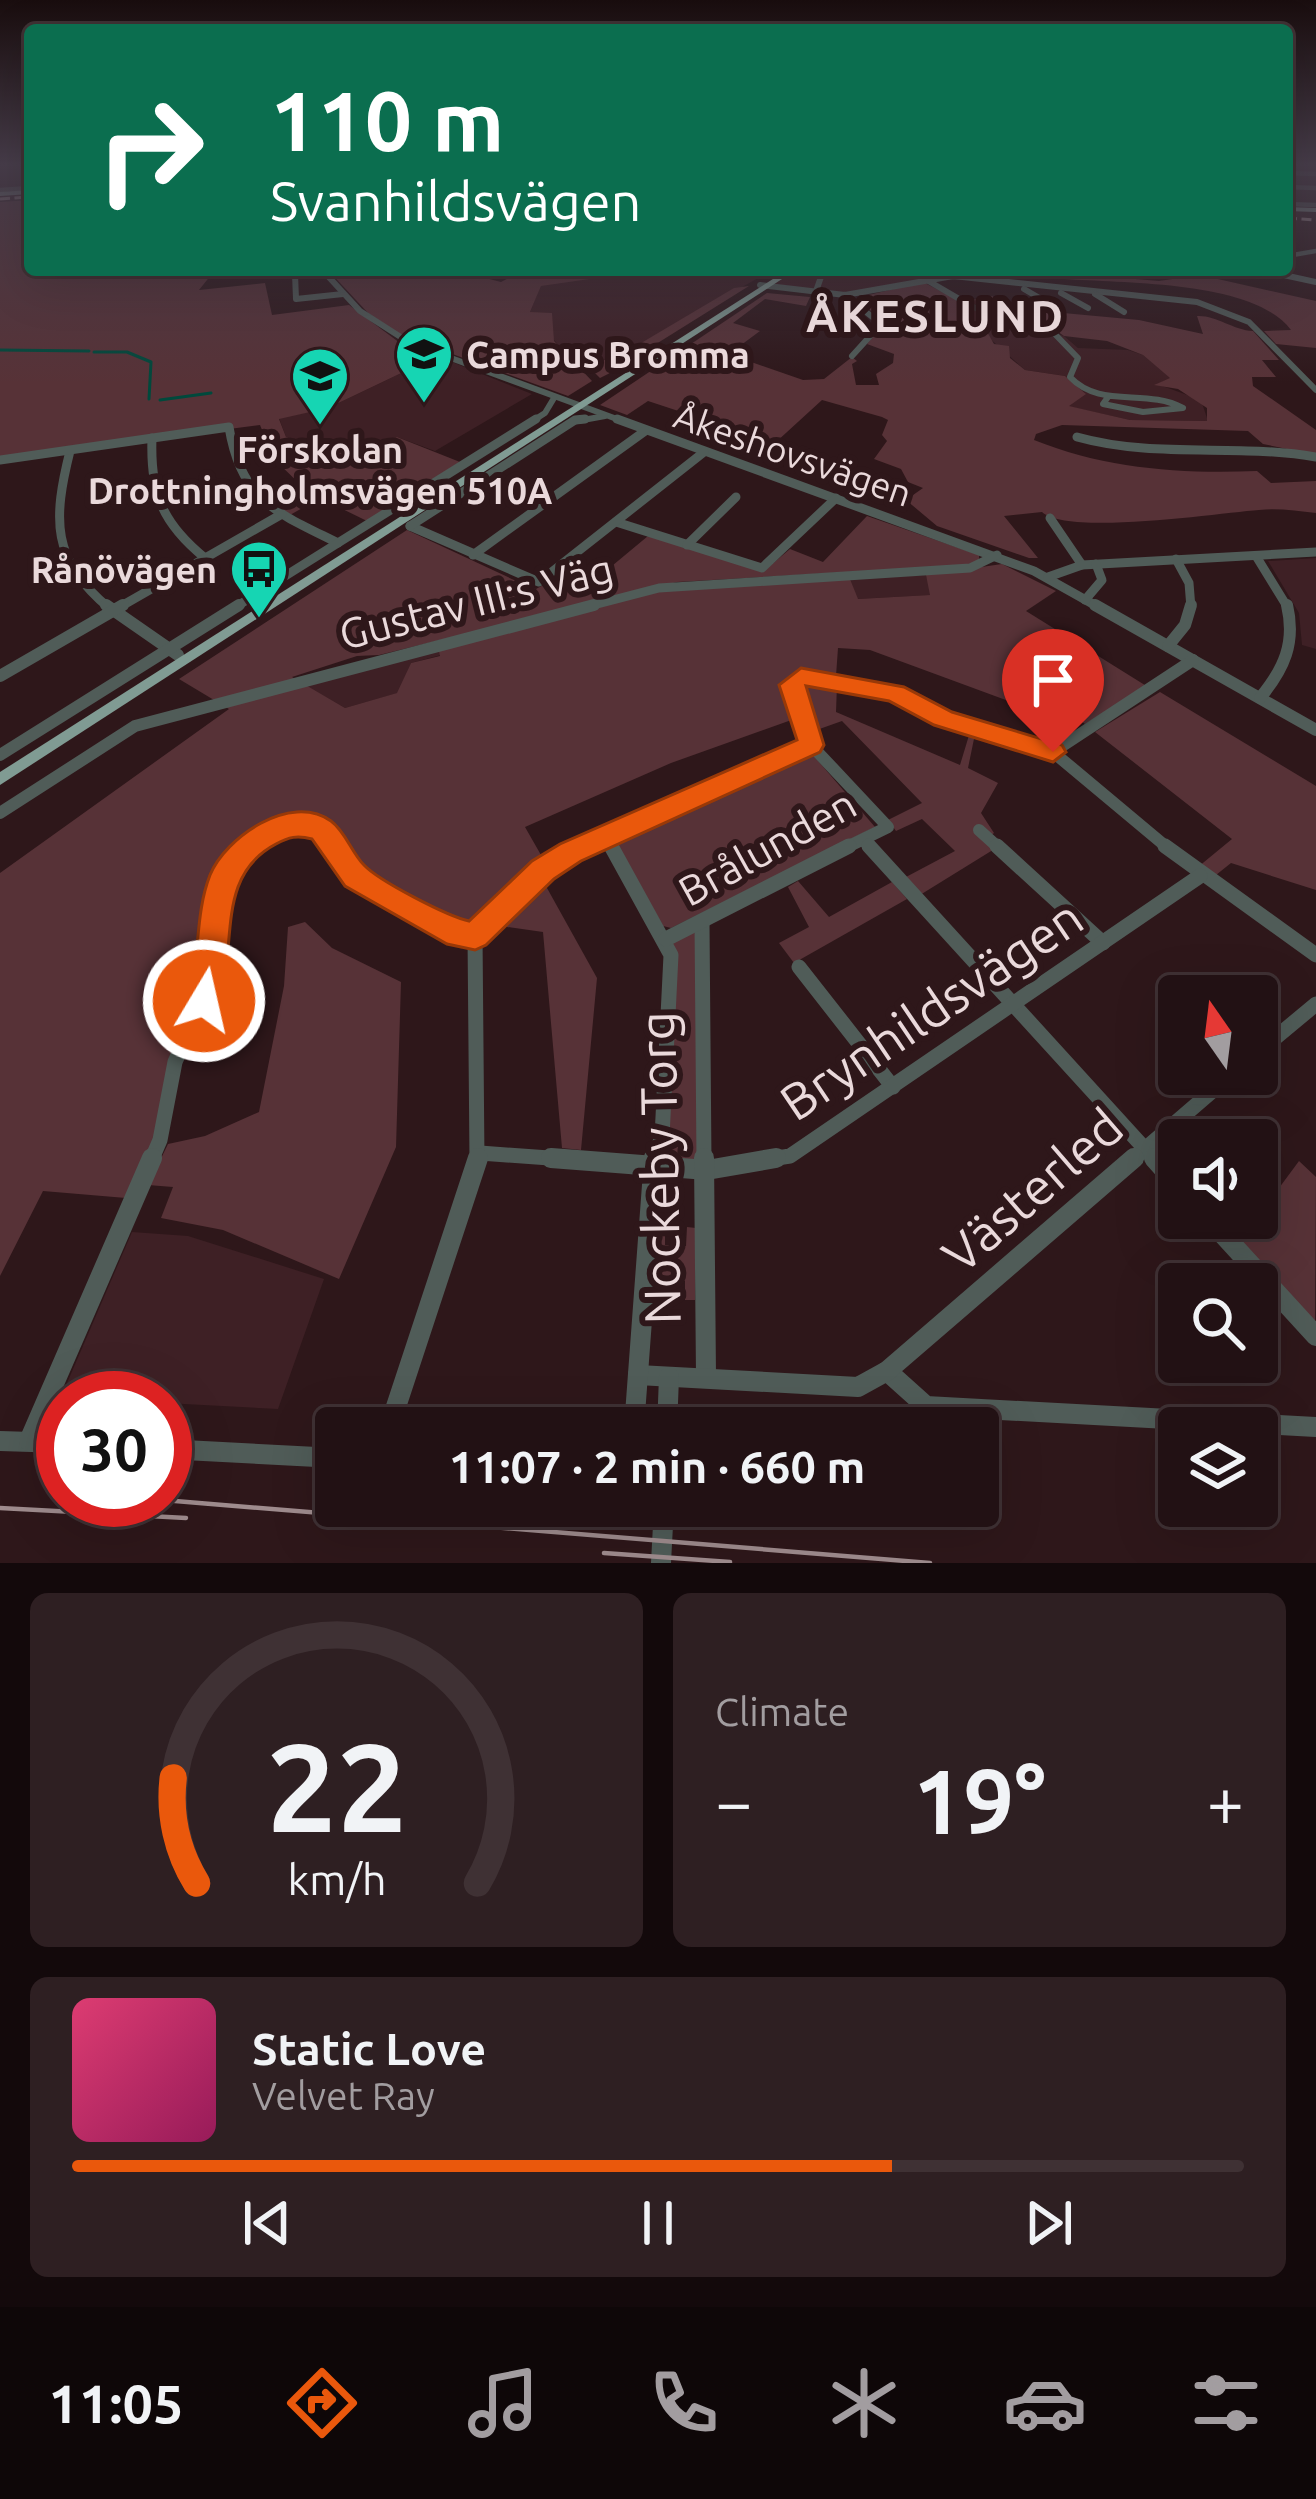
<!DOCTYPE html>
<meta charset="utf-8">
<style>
:root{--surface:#221114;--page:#2e1f22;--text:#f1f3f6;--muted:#a29da0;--line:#3f3134;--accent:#ea580c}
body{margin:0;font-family:Ubuntu,sans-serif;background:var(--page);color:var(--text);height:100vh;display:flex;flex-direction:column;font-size:45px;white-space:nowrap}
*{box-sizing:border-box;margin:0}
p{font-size:39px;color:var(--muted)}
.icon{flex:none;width:66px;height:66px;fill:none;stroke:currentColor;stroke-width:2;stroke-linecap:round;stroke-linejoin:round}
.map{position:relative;height:1563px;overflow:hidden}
.drawer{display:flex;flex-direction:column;gap:30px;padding:30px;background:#13090b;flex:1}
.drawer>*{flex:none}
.guide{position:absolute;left:24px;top:24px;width:1269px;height:252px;border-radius:12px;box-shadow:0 12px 48px #0002,0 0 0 3px var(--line);background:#0b6e4f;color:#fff;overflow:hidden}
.needle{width:78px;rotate:346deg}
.controls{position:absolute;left:1158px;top:975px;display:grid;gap:24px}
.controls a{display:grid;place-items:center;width:120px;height:120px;border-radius:12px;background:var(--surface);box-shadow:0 12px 48px #0002,0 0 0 3px var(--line);font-size:60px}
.speed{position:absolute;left:36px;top:1371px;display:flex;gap:24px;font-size:60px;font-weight:700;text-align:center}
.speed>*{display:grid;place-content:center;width:156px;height:156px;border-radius:50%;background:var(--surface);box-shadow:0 12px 48px #0002,0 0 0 3px var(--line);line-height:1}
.speed .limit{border:18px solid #d22;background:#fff;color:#111}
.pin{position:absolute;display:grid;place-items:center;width:102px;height:102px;color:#fff;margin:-123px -51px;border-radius:50% 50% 50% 0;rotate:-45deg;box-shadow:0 0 12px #0007}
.pin .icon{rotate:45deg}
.me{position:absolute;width:132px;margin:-66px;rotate:9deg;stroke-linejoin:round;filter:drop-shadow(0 0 9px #0008)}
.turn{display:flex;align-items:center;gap:42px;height:252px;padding:0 48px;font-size:54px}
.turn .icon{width:156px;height:156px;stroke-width:2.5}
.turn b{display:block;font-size:84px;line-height:102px}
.big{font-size:90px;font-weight:600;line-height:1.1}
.drawer .card{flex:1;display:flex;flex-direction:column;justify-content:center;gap:18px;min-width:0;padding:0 42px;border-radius:18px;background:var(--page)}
.drawer .dial{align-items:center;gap:0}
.dial svg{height:312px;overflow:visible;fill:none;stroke:var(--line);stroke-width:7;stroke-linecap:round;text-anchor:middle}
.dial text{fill:var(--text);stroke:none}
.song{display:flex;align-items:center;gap:36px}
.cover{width:144px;height:144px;border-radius:18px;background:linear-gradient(135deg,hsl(340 70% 55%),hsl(330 70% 35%))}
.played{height:12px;border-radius:6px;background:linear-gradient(90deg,var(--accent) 70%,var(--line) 70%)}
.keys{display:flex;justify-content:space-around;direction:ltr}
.heat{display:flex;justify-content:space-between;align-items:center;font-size:66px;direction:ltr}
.drawer .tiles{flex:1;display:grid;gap:30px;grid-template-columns:1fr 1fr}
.card:last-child{grid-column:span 2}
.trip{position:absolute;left:315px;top:1407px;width:684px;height:120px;border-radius:12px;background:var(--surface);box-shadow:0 12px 48px #0002,0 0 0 3px var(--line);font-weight:600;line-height:120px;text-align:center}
.tabs{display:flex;height:192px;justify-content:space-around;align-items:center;background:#0e0708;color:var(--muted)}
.tabs .icon{width:84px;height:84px}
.tabs .selected{color:var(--accent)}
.tabs b{font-size:54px;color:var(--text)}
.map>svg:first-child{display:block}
</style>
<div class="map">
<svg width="1316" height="1563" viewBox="0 0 1316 1563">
<rect width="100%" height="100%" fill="#2e171a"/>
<g fill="#3e2025">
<path d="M652,270L769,272L626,352L579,369L530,312L541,285Z"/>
<path d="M796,270H943L940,275L844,294L775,284Z"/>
<path d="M1014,321L1064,336L1078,348L1128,350L1143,355L1171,378L1157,384L1201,400L1208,421L1130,420L1067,406L1085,393L1065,376L1025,370L986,335L985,330Z"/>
<path d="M437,356L532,394L435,451L397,437L364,454L286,437L279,418L328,408Z"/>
<path d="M1316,558V649L1302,645L1299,613L1268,561Z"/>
<path d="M926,575L932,595L857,599L850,579Z"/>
<path d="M438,647L441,655L411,663L398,693L345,708L303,684Z"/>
<path d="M132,1232L188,1236L324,1279L278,1409L165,1403V1398L61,1397Z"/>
</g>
<g fill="#573237">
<path d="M30,200V270H215L199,290L265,283L272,315L349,305L404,346L437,356L328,408L279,419L286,437L364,454L397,437L460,462L367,521L320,498L290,515L280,510L309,493L274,459L260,425L0,459V202Z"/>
<path d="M328,270H469L466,273L501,282L524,270H652L541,286L530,312L552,313L554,341L592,381L568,396L403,336L369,314Z"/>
<path d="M1052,272L1159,281L1200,275L1316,301V348L1276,344L1264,331L1291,330C1252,278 1115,284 1052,278Z"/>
<path d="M923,282L971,307L1014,321L986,330L994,344L1009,346L1010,358L1025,370L1065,376L1086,394L1069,406L1130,420L1207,421V408L1178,389L1154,385L1170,378L1143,355L1107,341L1064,336L1051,327L965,301L992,296L1009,307L1023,304L1031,310L1139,320L1203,334L1197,316C1216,315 1233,330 1253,331L1279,360H1262L1276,377H1252L1253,386L1316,430V455L1263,444L1248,431L1062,425L1036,434L1034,440C1106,469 1181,474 1257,471L1271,483L1316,481V513C1297,511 1278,508 1259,510C1219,513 1068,536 1042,512L1004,516L1038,558H1029L937,526L906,500L923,488L908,482L901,469L874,459L887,441L882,435L888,420L882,417L822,400L775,443L648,401L627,415L600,405L767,293L810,297L806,306L765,299L733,323L760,331L733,351L734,356L803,380L824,379L852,357L857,361L852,364L856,385H879L876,374L893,363L894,354L867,344L884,322L856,298Z"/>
<path d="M749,286L608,374L600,378L588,366L626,352L734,288Z"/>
<path d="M867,516L979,555V560L967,565L677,582L379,655L357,656L292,677L345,708L397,693L411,663L440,656L438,647L660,591L850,579L858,599L930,595L926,575L1002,564L1056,591L1026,611L1148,687L1085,724L1045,695L1022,706L870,650L838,648L836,676L801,673L785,682L797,718L671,763L525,827L545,862L476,926L460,928L360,875L323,824C279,807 249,844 220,871L208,978L154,1140L126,1198L43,1191L0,1276V873L229,709L179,679L407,530L527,586L536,589L547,583L577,595L648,536L765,570L790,549L823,562Z"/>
<path d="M803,683L837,685L836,712L960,765L970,732L975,734L968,768L998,783L981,813L994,833L985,840L996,848L920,895L906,877L955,851L922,819L896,831L888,820L922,803L842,721L811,732L798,688Z"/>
<path d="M1160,692L1316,786V890L1231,863L1211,879L1198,867L1232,839L1095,732Z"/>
<path d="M806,754L813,755L875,827L671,928L663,926L616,843Z"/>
<path d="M542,879L597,978L581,1150L562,1148L543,932L493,925Z"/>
<path d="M798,881L829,917L892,882L907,899L794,963L779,943L809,927L788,887Z"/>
<path d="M305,922L332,948L401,982L396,1147L339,1279L223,1230L161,1218L173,1187L148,1185L168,1144L205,1136L259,1112L284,986L288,927Z"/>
<path d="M702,922L707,1170L650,1169L662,1137L666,939Z"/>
<path d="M1299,1161L1316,1177L1315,1321L1234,1234L1257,1218Z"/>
<path d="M656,1226H665V1245L686,1246L687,1227L696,1228L695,1300H685V1281L663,1279L661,1299L653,1298Z"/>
</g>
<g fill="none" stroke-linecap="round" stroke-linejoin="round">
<g stroke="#00493c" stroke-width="3">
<path d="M0,350L89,351"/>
<path d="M94,352H127L151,362L149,399"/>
<path d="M160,400L211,393"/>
</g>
<g stroke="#505c58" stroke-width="4.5">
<path d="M1287,173L1316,174"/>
<path d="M1287,187L1316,188"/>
<path d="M0,190L30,188"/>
<path d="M1287,204L1316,205"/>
<path d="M1287,256L1316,251"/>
<path d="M295,270V277"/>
<path d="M322,270L329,277"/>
<path d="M1259,270L1294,277"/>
<path d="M494,275L501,270"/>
<path d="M821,277L823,270"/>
<path d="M946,277H965"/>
</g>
<g stroke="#505c58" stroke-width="6">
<path d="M295,274L296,299L343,294"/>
<path d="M326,274L360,311L410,343L625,422"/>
<path d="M1279,274L1316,282"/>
<path d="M925,279L973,307L1049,328L1078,358L1070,377C1100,409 1146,388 1183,408L1143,412L1103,404L1108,397"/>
<path d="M760,285L845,295L953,276L1197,302L1249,322L1316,390"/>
<path d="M1024,289L1053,306"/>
<path d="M1061,293L1088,308"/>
<path d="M815,294L822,274"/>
<path d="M1095,294L1124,312"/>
<path d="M845,295L881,324L852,356"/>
<path d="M406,373L441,355"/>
<path d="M531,422L545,413L554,398"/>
<path d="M572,422L605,416"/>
</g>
<g stroke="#505c58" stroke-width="9">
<path d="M617,419L1034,571L1100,608"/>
<path d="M1077,437C1156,459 1236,443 1316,457"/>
<path d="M152,438C150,493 162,523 205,558"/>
<path d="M70,451C53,519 51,560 109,608"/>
<path d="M0,460L229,427C241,501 276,512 338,543"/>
<path d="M1050,518L1082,565"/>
<path d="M616,522L762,568L836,498"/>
<path d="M410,526L539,582L704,452"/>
<path d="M410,526L575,420L585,419"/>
<path d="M687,545L736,497"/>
<path d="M473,555L645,431"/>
<path d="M1256,556L1288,608"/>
<path d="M1176,559L1189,583L1191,608"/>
<path d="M1048,577L1082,565L1316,552"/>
<path d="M1085,600L1102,580L1096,564"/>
<path d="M118,608L282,514"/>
<path d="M234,608L536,419"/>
<path d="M582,608L659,588L970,568L997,555"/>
</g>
<g stroke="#505c58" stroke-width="12">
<path d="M106,605L178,655"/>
<path d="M1095,605L1316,730"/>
<path d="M1168,646L1185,625L1191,605"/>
<path d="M0,676L123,605"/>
<path d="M1260,698C1284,669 1296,643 1287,605"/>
<path d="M811,745L791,685L801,677L895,693L943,719L1053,752L1169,849"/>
<path d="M1053,752L1193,660"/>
<path d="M0,755L239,605"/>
<path d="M0,813L135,726L594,605"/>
<path d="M979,830L1000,849"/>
<path d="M863,840L872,849"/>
<path d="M243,849L268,832L313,825L337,849"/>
<path d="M580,849L605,836"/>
<path d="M612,849L605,836L811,745L888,827L843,849"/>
</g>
<g stroke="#505c58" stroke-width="15">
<path d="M335,846L355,877L458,934L475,935"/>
<path d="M611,846L671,955L662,1137L653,1161"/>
<path d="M869,846L1156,1161"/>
<path d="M997,846L1103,943"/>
<path d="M1165,846L1316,955"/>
<path d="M702,922L704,1161"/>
<path d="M666,939L849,846"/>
<path d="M799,967L893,1087"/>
<path d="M1257,1053L1316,1004"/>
<path d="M480,1153L591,1161"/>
<path d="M151,1161L160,1140L175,1062L212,977V930L226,872L246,846"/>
<path d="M477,1161L475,935L543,870L586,846"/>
<path d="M758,1161L790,1156L1200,876"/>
<path d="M1131,1161L1232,1074"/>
</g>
<g stroke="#505c58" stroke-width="20">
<path d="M551,1158L707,1170L776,1158"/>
<path d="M704,1158L706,1376"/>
<path d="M1154,1158L1179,1186"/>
<path d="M1208,1218L1316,1336"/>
<path d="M887,1371L926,1406L1316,1427"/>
<path d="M638,1375L858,1387L887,1371L1134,1158"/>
<path d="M389,1428L478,1158"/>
<path d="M634,1428L654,1158"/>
<path d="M667,1428L669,1377"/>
<path d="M0,1441L63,1443"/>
<path d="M29,1441L152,1158"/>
<path d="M165,1449L336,1458"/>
<path d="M661,1563L664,1506"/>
</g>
<g fill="#809b93" fill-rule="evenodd">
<path d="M30,190V194L0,196V192Z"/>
<path d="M1287,207L1316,208V212L1287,211Z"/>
<path d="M787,270H796L0,785V772Z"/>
</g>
<g stroke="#9f8c8e" stroke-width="4.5">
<path d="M163,1500L930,1563"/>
<path d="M0,1508L186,1518"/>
<path d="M604,1553L730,1562"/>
</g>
<g stroke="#9f8c8e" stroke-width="3" stroke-dasharray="10 4.5" stroke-linecap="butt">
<path d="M0,199L30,197"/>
<path d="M1287,218L1316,220"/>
</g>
</g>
<linearGradient id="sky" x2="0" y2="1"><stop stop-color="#190d0e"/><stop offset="0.43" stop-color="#463c49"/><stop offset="1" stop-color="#463c49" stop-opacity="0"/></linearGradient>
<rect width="1316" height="383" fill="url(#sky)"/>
<path fill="#ea580c" stroke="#983908" stroke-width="3" d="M801,668L904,687L952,712L1062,745L1066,752L1053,762L934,725L889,701L806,686L824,745L820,752L581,861L554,879L486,945L475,950L447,944L345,886L312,839C297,835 289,837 276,844C211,878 241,954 215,1012L204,1017L192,1012L187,1001C201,960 194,916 210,875C225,838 290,792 331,821C345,831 352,853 364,865C379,881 447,916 469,921L532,861L560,844L797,740L779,685Z"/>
<defs>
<symbol id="university-pin" viewBox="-11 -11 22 30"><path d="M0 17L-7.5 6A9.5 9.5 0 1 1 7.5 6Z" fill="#16d5b3" stroke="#2e171a"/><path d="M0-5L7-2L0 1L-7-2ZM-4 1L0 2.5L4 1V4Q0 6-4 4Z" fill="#111"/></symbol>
<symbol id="school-pin" viewBox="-11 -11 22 30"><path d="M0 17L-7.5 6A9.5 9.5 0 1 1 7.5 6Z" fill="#16d5b3" stroke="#2e171a"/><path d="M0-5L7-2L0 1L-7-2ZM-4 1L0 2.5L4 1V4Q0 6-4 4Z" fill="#111"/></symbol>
<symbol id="bus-pin" viewBox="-11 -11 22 30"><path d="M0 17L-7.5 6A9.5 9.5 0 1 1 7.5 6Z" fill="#16d5b3" stroke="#2e171a"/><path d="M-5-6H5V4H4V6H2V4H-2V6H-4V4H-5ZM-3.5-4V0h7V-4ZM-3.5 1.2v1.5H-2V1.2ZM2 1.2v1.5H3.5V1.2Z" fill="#111"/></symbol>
</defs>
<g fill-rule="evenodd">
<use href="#university-pin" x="391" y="321" width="66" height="90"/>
<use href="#school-pin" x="287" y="343" width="66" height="90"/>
<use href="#bus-pin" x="226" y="536" width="66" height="90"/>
</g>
<g text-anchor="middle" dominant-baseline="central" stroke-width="12" stroke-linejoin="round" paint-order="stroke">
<g font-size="36" font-weight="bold" fill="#ead9db" stroke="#2e171a" text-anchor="start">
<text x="466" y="354">Campus Bromma</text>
<text x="320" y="449" text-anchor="middle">Förskolan<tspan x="320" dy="41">Drottningholmsvägen 510A</tspan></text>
<text x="217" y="569" text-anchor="end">Rånövägen</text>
</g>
<g font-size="36" fill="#ead9db" stroke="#2e171a">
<text transform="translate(793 454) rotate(19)">Åkeshovsvägen</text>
</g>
<g font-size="42" fill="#ead9db" stroke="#2e171a">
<text transform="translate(476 601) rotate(-14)">Gustav III:s Väg</text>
<text transform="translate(767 847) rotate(-29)">Brålunden</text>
</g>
<g font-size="45" font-weight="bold" letter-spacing="3" fill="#ead9db" stroke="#2e171a">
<text x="936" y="315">ÅKESLUND</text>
</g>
<g font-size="51" fill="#ead9db" stroke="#2e171a">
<text transform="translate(931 1009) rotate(-34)">Brynhildsvägen</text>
<text transform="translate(659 1168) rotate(-91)">Nockeby Torg</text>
<text transform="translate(1032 1190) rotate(-41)">Västerled</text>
</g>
</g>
</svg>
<div class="controls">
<a><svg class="needle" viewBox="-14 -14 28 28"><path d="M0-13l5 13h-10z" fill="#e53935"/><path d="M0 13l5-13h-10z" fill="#a29da0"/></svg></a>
<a><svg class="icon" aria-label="sound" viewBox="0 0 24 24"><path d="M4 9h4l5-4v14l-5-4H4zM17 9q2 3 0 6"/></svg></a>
<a><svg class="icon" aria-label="search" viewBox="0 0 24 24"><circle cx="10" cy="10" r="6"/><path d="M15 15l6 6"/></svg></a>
<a><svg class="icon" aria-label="layers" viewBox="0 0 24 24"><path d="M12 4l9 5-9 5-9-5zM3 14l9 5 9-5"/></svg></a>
</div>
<div class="speed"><div class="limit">30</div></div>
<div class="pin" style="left:1053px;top:752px;background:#d93025"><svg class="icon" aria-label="arrive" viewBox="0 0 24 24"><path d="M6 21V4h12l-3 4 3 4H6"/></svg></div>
<svg class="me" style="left:204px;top:1001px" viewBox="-20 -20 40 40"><circle r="17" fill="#ea580c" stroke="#fff" stroke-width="3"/><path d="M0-11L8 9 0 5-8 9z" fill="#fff"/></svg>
<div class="trip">11:07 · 2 min · 660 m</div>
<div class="guide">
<div class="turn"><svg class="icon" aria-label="right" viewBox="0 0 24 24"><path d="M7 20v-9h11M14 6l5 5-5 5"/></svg><div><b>110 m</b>Svanhildsvägen</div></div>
</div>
</div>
<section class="drawer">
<div class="tiles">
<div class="card dial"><svg viewBox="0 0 100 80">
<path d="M14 69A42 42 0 1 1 86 69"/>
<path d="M14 69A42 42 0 0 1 8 42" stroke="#ea580c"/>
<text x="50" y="56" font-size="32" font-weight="700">22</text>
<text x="50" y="72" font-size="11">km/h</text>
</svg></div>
<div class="card"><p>Climate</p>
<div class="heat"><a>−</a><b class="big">19°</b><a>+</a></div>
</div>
<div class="card">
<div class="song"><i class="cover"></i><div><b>Static Love</b><p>Velvet Ray</p></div></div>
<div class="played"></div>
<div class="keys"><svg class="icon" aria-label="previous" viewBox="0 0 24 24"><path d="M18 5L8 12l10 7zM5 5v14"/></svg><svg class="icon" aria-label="pause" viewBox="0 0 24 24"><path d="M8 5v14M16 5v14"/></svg><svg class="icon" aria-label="next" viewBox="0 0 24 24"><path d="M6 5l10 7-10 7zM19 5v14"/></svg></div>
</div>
</div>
</section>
<nav class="tabs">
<b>11:05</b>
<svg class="icon selected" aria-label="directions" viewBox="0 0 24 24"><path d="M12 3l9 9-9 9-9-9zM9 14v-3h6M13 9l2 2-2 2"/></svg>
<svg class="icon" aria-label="music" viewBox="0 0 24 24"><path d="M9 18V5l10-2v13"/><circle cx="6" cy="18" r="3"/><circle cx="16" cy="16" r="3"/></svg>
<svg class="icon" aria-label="phone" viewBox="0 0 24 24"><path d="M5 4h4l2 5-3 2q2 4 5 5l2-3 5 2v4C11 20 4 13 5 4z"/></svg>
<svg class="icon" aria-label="climate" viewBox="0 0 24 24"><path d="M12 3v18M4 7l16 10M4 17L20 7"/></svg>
<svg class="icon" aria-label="car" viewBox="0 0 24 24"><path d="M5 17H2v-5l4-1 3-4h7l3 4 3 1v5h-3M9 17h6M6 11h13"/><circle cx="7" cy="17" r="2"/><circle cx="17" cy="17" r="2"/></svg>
<svg class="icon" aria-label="filters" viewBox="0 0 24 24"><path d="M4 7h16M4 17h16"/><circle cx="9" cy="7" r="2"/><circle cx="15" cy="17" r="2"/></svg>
</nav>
